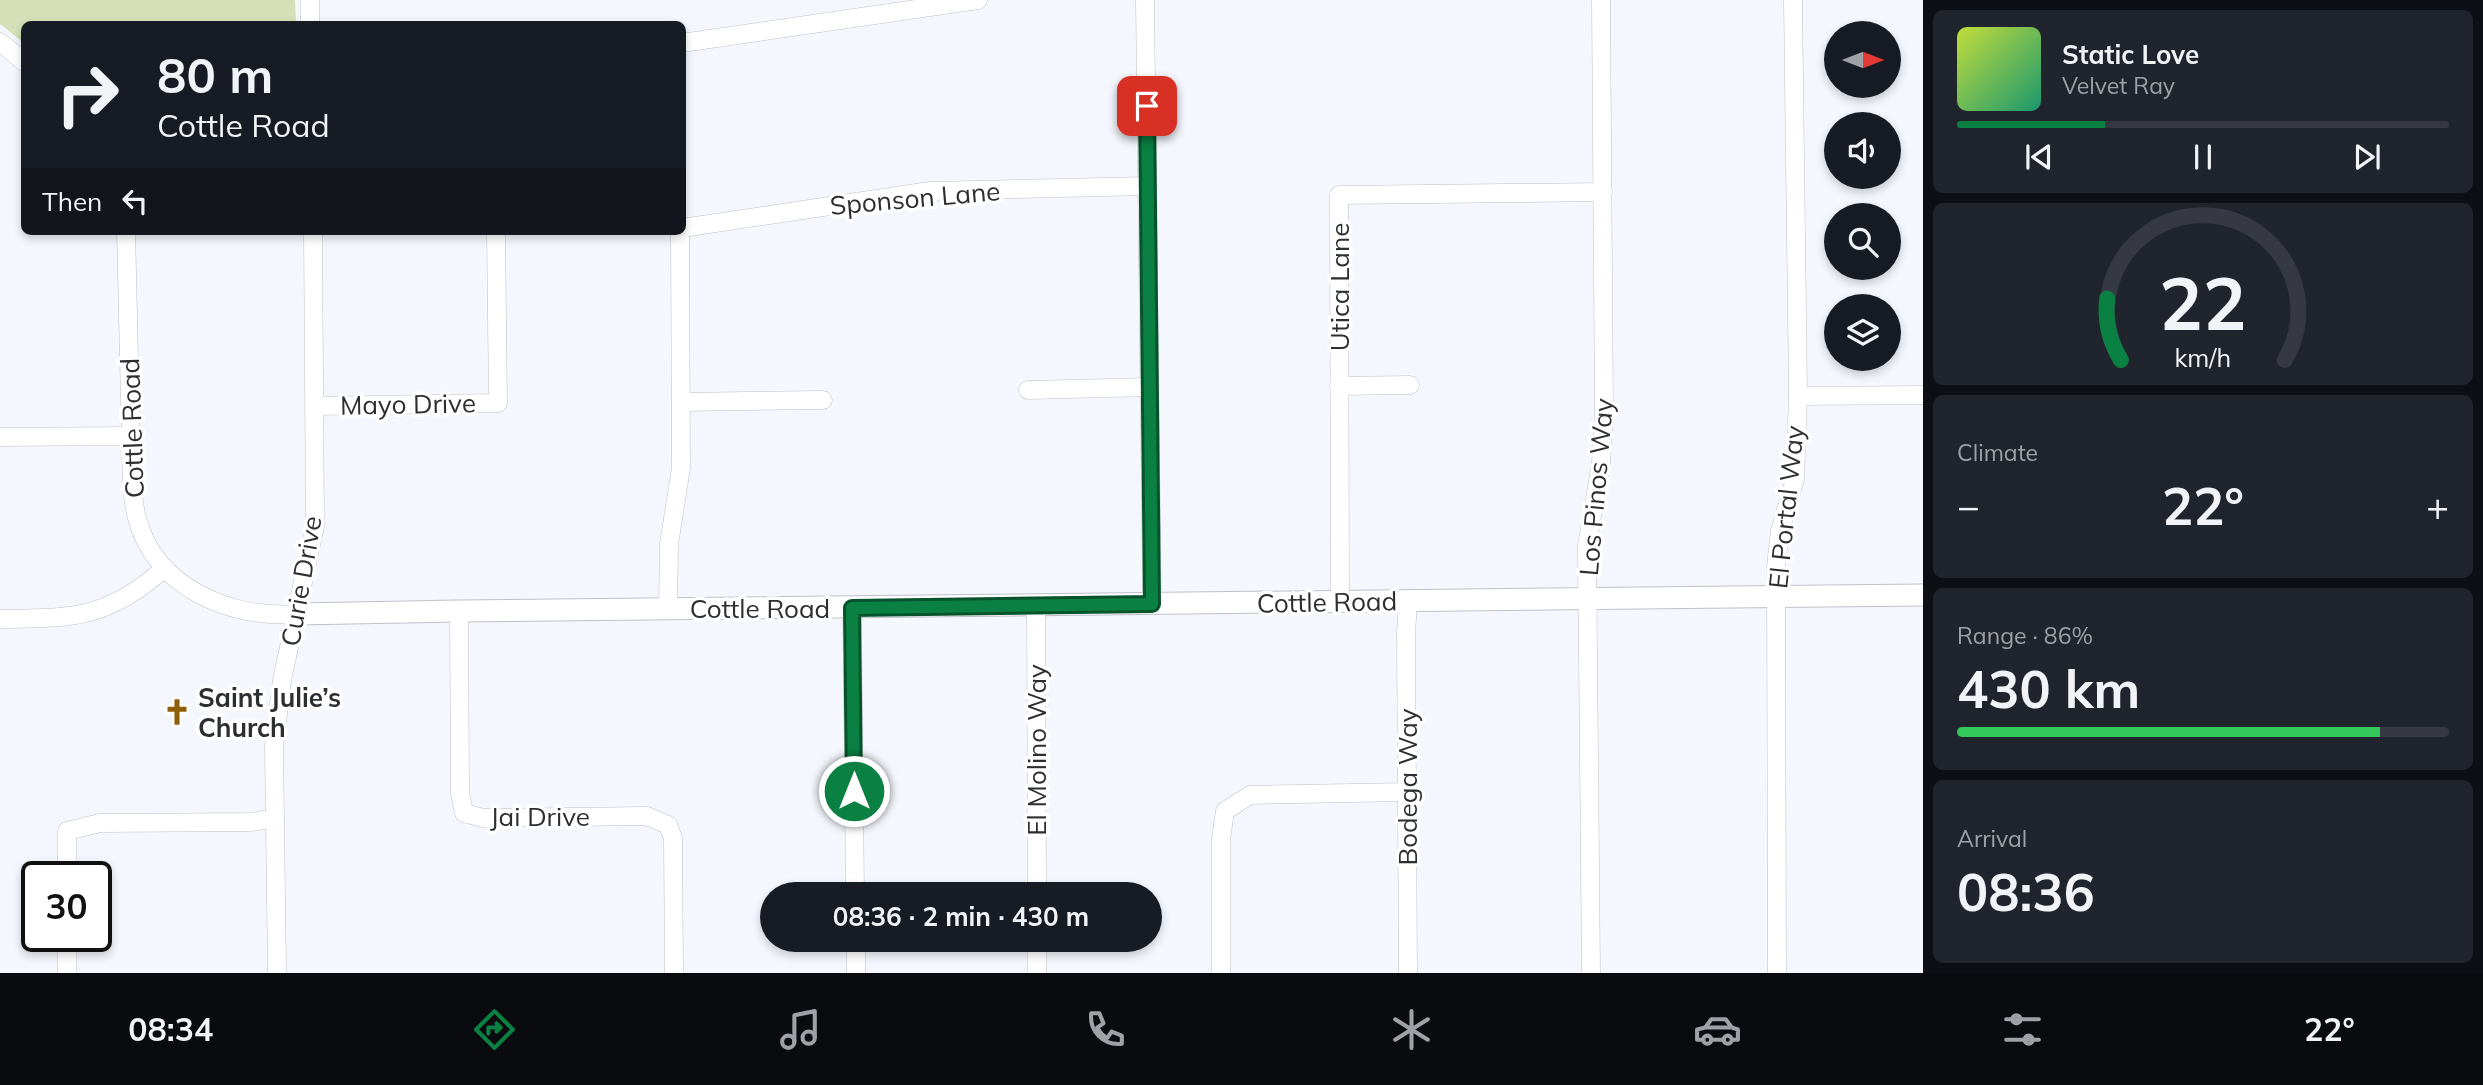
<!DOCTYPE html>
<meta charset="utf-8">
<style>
:root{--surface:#171b24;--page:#20242c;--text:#f1f3f6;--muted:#9ea1a6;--line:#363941;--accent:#0b8043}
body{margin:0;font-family:Mulish,sans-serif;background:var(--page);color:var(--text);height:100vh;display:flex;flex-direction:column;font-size:26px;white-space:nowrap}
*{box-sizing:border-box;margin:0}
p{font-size:23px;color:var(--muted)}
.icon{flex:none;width:38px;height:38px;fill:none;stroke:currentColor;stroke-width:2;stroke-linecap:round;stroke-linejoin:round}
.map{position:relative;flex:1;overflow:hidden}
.side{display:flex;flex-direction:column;gap:10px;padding:10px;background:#0d0f14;width:560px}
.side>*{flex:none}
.banner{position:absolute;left:21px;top:21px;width:665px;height:214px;border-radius:10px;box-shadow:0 4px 10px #0003;background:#171b24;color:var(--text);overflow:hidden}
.needle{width:46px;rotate:90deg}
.controls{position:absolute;left:1824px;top:21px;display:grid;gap:14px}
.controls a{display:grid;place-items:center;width:77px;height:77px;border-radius:50%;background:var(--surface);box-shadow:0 4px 10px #0003;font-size:35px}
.speed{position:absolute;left:21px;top:861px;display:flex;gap:14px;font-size:35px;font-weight:700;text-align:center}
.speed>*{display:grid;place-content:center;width:91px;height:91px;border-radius:50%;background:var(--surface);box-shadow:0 4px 10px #0003;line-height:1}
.speed .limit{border:4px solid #111;border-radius:10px;background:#fff;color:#111}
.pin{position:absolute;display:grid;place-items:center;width:60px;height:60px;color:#fff;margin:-30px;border-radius:14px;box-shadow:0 4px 10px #0006}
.me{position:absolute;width:77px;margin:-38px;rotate:0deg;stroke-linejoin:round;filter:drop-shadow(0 0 5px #0008)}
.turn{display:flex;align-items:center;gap:24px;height:147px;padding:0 21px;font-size:32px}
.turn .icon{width:91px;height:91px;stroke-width:2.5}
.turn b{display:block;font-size:49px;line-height:60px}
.then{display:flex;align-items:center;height:66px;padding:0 21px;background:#0003;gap:14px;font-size:26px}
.big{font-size:52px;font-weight:700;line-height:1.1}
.side .card{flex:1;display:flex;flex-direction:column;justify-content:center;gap:10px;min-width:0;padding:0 24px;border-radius:10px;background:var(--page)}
.side .dial{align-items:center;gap:0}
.dial svg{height:182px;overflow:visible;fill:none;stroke:var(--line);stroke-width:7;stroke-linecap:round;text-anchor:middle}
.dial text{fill:var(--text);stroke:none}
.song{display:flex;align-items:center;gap:21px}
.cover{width:84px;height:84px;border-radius:10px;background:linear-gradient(135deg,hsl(70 70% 55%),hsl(160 70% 35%))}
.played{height:7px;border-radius:4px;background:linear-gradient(90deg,var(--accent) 30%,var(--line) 30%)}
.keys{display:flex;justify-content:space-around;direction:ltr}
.heat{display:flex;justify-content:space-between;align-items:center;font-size:38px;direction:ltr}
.charge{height:10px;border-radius:5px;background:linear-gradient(90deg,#34c759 86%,var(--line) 0)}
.trip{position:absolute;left:760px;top:882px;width:402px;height:70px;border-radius:35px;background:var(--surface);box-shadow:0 4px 10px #0003;font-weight:700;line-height:70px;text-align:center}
.menu{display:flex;height:112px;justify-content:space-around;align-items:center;background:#090b0e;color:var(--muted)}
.menu .icon{width:49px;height:49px}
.menu .selected{color:var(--accent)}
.menu b{font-size:32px;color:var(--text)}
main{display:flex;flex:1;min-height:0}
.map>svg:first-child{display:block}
</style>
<main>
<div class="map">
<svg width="1923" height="973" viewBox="0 0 1923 973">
<rect width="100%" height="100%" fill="#f4f7fd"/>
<path fill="#d5e0b8" d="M0,0H295L296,24H24V43L0,24Z"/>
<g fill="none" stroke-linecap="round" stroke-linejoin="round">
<defs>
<g id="minor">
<path d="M310,0V24"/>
<path d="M1145,0L1152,604"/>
<path d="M0,42L24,62"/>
<path d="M682,43L978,0"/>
<path d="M682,228L930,191L1148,186"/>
<path d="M126,231L132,485C133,496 134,507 137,518C155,588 231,619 297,614"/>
<path d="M1339,386L1410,385"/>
<path d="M1028,390L1150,387"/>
<path d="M1798,396L1923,395"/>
<path d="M681,402L823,400"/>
<path d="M315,406L498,403L496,231"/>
<path d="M0,437L130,436"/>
<path d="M1408,601L1406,634L1408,973"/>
<path d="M1340,602L1339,195L1603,192"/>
<path d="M1036,606L1037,894"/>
<path d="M852,608L855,894"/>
<path d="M668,609L669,544L681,468L680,231"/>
<path d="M459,611L460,792L464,813L483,818L647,816L668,825L673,838L674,973"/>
<path d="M0,619C75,618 106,619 165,568"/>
<path d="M67,877V831L100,823L252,822L275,818"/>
<path d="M67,936V973"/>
<path d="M856,940V973"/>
<path d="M1037,940V973"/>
<path d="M277,973L274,747L282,680L315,526L313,231"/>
<path d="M1221,973V839L1225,811L1250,795L1407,792"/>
<path d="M1591,973L1587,546L1601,463L1604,414L1601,0"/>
<path d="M1777,973L1776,567L1780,531L1795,479L1798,396L1793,0"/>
</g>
<path id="tertiary" d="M297,614L459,611L1923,595"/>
</defs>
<use href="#minor" stroke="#bec1c7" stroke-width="19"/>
<use href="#tertiary" stroke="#bec1c7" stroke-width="23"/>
<use href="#minor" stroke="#fff" stroke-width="18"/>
<use href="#tertiary" stroke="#fff" stroke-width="21"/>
</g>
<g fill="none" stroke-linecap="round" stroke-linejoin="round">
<defs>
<path id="route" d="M854,791L852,608L1152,604L1147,106"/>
</defs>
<use href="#route" stroke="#07532c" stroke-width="18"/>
<use href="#route" stroke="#0b8043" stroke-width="12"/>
</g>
<defs>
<symbol id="church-bare" viewBox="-9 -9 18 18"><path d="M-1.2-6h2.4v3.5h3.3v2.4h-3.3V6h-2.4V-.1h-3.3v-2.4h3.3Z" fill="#8f5e0a" stroke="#fff" stroke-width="2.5" paint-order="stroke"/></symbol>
</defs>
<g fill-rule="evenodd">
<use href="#church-bare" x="158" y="693" width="38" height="38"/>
</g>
<g text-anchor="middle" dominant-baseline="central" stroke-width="7" stroke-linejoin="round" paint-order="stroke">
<g font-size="26" fill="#2d2e31" stroke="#fff">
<text transform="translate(915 198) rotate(-5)">Sponson Lane</text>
<text transform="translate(1339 287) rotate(-90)">Utica Lane</text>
<text transform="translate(408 404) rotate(-1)">Mayo Drive</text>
<text transform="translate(132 428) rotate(-92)">Cottle Road</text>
<text transform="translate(1596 487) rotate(-85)">Los Pinos Way</text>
<text transform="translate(1786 507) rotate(-84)">El Portal Way</text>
<text transform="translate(301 581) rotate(-80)">Curie Drive</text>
<text transform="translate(1327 602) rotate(-1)">Cottle Road</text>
<text x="760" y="608">Cottle Road</text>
<text transform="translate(1036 750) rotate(-90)">El Molino Way</text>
<text transform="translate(1407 787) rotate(-90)">Bodega Way</text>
<text x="540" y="816">Jai Drive</text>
</g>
<g font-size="26" font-weight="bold" fill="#2d2e31" stroke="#fff" text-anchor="start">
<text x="198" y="697">Saint Julie’s<tspan x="198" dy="30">Church</tspan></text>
</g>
</g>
</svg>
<div class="controls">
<a><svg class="needle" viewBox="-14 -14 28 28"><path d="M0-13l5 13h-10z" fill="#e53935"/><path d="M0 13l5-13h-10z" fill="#9ea1a6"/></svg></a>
<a><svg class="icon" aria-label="sound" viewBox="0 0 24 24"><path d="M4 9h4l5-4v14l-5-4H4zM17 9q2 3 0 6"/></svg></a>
<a><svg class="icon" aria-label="search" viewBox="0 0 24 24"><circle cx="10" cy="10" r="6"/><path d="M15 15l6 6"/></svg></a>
<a><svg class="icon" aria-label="layers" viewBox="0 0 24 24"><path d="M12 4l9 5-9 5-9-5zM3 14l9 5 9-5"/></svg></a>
</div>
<div class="speed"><div class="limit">30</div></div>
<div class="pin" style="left:1147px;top:106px;background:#d93025"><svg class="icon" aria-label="arrive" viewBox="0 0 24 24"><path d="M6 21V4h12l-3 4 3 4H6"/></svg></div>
<svg class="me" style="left:854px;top:791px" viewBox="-20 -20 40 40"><circle r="17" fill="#0b8043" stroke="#fff" stroke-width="3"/><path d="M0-11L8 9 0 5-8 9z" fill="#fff"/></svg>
<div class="trip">08:36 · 2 min · 430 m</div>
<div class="banner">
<div class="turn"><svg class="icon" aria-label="right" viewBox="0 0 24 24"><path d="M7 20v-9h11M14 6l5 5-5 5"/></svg><div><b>80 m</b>Cottle Road</div></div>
<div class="then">Then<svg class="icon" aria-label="left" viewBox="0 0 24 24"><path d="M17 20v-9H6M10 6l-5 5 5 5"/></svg></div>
</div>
</div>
<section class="side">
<div class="card">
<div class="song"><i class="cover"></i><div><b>Static Love</b><p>Velvet Ray</p></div></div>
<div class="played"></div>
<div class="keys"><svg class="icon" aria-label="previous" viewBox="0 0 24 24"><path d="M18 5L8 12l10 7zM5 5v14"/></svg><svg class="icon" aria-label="pause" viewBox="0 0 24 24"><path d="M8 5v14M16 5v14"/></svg><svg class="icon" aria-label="next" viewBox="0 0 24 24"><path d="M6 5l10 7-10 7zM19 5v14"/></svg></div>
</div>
<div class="card dial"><svg viewBox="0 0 100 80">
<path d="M14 69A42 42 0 1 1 86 69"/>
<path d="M14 69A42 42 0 0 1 8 42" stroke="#0b8043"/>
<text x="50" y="56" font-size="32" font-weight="700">22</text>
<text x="50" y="72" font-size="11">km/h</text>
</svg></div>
<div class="card"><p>Climate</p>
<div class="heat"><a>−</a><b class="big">22°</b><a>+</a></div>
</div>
<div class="card"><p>Range · 86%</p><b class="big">430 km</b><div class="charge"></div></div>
<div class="card"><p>Arrival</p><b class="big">08:36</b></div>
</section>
</main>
<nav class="menu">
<b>08:34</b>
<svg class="icon selected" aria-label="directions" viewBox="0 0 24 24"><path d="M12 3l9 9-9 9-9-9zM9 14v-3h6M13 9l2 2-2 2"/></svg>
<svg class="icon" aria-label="music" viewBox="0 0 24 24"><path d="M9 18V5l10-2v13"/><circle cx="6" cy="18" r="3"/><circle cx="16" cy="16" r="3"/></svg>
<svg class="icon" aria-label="phone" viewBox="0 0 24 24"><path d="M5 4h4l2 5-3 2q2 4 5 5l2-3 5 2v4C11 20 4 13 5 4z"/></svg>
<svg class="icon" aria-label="climate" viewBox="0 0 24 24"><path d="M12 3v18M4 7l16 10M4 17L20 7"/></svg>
<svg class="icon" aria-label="car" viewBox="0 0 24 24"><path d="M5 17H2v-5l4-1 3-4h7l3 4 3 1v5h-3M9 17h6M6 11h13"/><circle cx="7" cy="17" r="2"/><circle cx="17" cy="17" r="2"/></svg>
<svg class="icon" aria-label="filters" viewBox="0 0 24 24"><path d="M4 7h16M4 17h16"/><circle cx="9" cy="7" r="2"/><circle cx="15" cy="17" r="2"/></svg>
<b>22°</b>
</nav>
